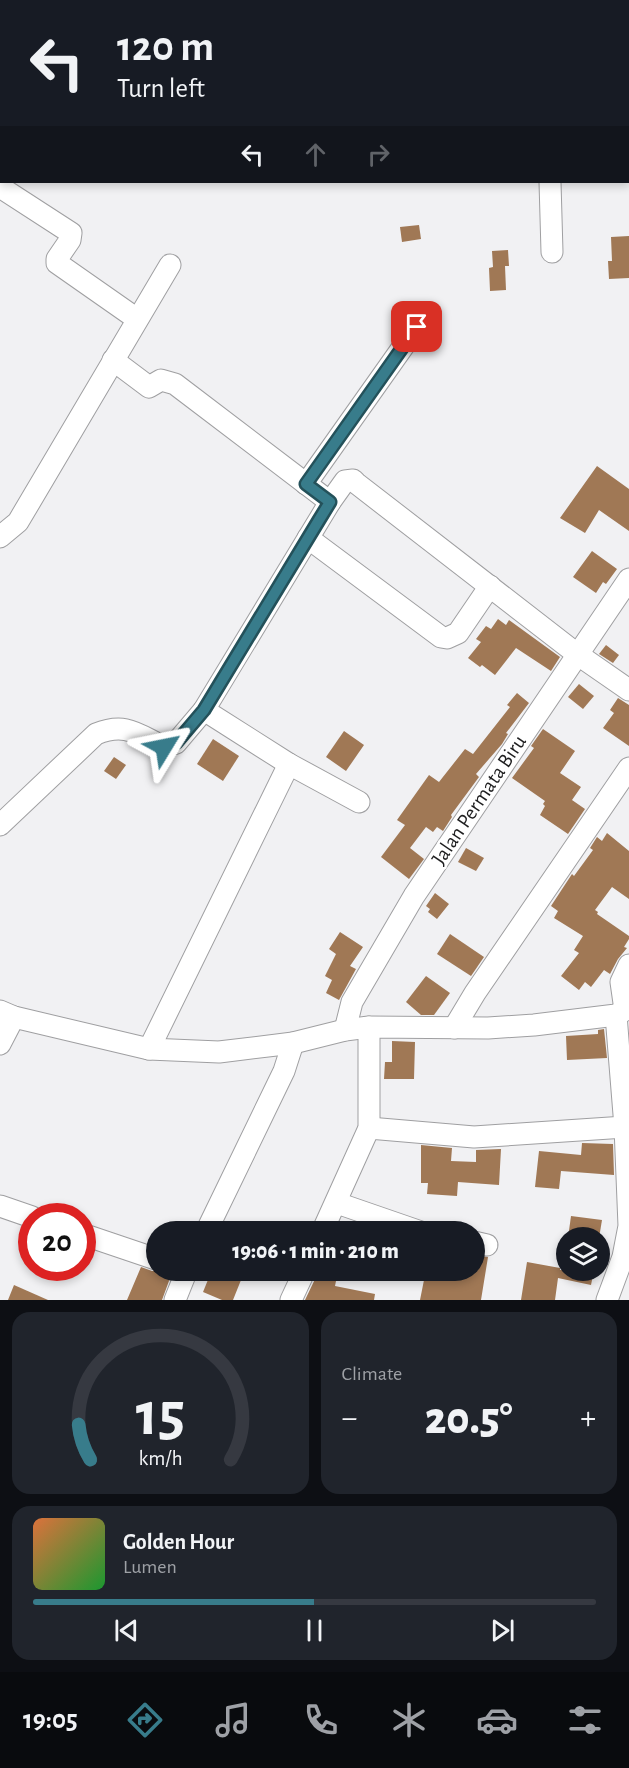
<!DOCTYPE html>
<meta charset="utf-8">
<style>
:root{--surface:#171b24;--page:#20242c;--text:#f1f3f6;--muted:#9ea1a6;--line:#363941;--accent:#387c8b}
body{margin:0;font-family:"Alegreya Sans",sans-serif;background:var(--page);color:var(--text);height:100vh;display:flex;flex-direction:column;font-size:22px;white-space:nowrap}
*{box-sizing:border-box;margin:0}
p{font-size:20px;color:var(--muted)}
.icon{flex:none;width:33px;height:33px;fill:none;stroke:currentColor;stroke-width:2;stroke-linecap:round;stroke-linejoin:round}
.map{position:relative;height:1300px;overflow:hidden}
.drawer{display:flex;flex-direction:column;gap:12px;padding:12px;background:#0d0f14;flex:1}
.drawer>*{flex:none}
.guide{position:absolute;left:0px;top:0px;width:630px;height:183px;box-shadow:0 3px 9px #0003;background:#171b24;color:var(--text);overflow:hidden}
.fabs{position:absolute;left:556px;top:1227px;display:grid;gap:12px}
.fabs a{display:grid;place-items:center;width:54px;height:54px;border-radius:50%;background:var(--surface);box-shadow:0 3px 9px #0003;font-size:30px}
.speed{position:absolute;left:18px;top:1203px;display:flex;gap:12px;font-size:30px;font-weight:700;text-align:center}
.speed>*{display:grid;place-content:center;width:78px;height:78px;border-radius:50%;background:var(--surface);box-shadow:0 3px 9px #0003;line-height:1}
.speed .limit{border:9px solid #d22;background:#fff;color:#111}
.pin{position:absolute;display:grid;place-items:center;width:51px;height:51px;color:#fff;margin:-26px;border-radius:12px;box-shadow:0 3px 9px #0006}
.me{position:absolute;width:66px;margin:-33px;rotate:55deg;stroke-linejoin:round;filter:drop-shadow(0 0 4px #0008)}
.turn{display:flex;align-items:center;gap:21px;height:126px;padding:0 18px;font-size:27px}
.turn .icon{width:78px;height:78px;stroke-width:2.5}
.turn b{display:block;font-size:42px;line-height:51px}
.lanes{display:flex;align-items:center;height:57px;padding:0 18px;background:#0003;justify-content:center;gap:30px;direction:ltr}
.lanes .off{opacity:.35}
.big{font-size:45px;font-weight:800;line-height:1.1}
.drawer .tile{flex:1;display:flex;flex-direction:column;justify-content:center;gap:9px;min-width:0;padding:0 21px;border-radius:18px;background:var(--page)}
.drawer .dial{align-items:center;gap:0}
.dial svg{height:156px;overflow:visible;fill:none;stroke:var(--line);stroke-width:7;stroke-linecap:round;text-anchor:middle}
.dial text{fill:var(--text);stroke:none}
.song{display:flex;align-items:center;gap:18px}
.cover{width:72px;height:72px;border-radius:9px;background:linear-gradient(135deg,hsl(20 70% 55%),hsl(130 70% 35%))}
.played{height:6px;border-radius:3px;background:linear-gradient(90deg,var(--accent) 50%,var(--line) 50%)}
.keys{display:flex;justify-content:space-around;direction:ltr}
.heat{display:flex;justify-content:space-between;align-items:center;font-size:33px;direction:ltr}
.drawer .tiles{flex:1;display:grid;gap:12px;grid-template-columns:1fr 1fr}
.tile:last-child{grid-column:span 2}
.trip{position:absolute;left:146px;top:1221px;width:339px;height:60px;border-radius:30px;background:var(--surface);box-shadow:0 3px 9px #0003;font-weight:800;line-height:60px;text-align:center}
.tab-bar{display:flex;height:96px;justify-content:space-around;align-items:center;background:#090b0e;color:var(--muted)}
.tab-bar .icon{width:42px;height:42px}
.tab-bar .active{color:var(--accent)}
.tab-bar b{font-size:27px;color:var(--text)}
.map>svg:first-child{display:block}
</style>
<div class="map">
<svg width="629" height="1300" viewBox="0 0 629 1300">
<rect width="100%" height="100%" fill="#f1f1f3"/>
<g fill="#a07855">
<path d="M419,225L421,239L402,242L400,227Z"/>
<path d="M629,236V278L609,279L608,261H612L611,237Z"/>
<path d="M508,250L509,266H505L506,290L490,291L489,268L493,267L492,251Z"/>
<path d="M597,466L629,489V531L599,510L585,533L560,518Z"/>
<path d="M592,551L617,569L606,584L603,582L596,593L573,577Z"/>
<path d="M498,619L506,625L509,620L560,657L551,671L516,648L495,675L482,665L480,667L468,658L481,642L476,639L486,626L491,629Z"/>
<path d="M606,645L619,655L613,663L599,654Z"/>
<path d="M579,684L594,696L583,709L568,697Z"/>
<path d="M517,693L529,703L506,733L508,734L502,744L476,774L479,777L451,815L452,817L443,831L437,827L433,832L426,827L410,848L424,859L409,879L381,857L405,825L397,820L429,775L439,782L465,749L473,754L510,707L507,705Z"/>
<path d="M618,698L629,705V746L603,728L614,713L610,710Z"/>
<path d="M543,729L575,751L560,773L581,787L572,800L585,809L568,834L540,815L545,806L543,804L545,801L512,778L534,748L531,746Z"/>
<path d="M344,731L364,745L346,771L326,757Z"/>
<path d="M213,739L239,756L223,781L197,764Z"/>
<path d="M114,757L126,765L116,779L104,771Z"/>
<path d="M607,833L629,851V899L612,887L595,910L598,912L597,914L629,936V939L624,947L627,948L618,959L610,974L604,970L591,987L585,982L579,990L561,976L579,953L574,950L583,936L554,918L558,911L551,906L572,874L574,876L593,850L590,848L597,837L602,841Z"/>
<path d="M466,848L484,858L476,871L458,862Z"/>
<path d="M435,893L449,904L437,919L428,912L430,909L426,906Z"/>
<path d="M340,932L363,947L350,966L356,969L339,1000L326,993L332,980L325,976L336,954L329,949Z"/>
<path d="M450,934L484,957L471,976L437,954Z"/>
<path d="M426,976L450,993L434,1015H421L406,1002Z"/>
<path d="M604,1029L607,1058L567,1060L566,1036L598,1034V1030Z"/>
<path d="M392,1041L415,1042L414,1079H384L385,1062H392Z"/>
<path d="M582,1143L613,1144L614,1175L561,1171L559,1189L535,1187L539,1151L581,1155Z"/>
<path d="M421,1145L452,1148L451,1161L476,1162V1150L501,1149L499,1185L458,1182L457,1196L427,1194L428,1183H421Z"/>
<path d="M571,1216L602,1220L599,1238H568Z"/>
<path d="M474,1255L488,1257L481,1300H420L426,1270H474Z"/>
<path d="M527,1262L560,1268V1270H594L591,1285L558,1278L555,1300H521Z"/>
<path d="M141,1267L152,1271L173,1270L162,1300H127Z"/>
<path d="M212,1270H245L233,1300H222L203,1292Z"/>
<path d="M317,1275L336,1281L335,1286L375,1294L374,1300H305Z"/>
<path d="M14,1285L48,1300H8Z"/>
</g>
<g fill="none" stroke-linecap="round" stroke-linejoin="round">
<defs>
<g id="minor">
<path d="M429,0V2"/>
<path d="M550,0V2"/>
<path d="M550,182L552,252"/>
<path d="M0,187L71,233L70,240L57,259V263L137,319"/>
<path d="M113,360L149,387L161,380L175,384L330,502"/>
<path d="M306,484L417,327"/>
<path d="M0,537L18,522L170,265"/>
<path d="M308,538L441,637L447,638L458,633L490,586"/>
<path d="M204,710L330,502L345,481L353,480L356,483L577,654L629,690"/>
<path d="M0,825L96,734C126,722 137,734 164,747L176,743L204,710L289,764L359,802"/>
<path d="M625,1010L621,982L629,965"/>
<path d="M0,1011L14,1017L149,1049L219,1052L293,1043L345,1030L369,1027L488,1028L534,1025L616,1015L629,1008"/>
<path d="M454,1028L475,993L629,768"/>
<path d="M345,1030L352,1002L414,896L629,579"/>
<path d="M0,1044L14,1017"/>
<path d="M149,1049L289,764"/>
<path d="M369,1128L474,1137L625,1127"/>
<path d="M337,1203L421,1232"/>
<path d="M0,1206L32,1217"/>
<path d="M206,1232L284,1071L293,1043"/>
<path d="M322,1232L369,1128V1027"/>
<path d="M82,1234L156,1259"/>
<path d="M474,1242L487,1245"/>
<path d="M175,1300L187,1270"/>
<path d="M291,1300L305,1270"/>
<path d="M607,1300L623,1257L629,1226L625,1127L616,1015"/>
</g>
</defs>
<use href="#minor" stroke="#9f9fa1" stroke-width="23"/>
<use href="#minor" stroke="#fff" stroke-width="21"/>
</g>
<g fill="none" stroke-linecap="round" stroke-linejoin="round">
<defs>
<path id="route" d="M164,747L176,743L204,710L319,520L330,502L306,484L417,327"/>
</defs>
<use href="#route" stroke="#24515a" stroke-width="15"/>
<use href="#route" stroke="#387c8b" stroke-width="10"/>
</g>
<g text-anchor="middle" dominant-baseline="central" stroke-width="5" stroke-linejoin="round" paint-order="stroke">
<g font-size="21" fill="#1e1e1f" stroke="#fff">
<text transform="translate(479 800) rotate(-56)">Jalan Permata Biru</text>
</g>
</g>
</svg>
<div class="fabs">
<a><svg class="icon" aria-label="layers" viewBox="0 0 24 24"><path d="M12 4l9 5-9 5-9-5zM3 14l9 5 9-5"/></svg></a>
</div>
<div class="speed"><div class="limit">20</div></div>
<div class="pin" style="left:417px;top:327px;background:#d93025"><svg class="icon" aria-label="arrive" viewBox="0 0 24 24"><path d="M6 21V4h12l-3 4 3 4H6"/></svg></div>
<svg class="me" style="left:164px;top:747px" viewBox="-20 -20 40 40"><path d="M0-17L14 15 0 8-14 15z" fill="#387c8b" stroke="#fff" stroke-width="4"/></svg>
<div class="trip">19:06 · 1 min · 210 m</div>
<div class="guide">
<div class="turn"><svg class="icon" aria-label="left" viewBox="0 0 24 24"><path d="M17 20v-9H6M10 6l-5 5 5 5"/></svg><div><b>120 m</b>Turn left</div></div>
<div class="lanes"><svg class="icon" aria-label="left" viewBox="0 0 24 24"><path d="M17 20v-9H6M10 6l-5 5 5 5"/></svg><svg class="icon off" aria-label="ahead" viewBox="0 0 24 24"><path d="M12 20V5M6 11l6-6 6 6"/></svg><svg class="icon off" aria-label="right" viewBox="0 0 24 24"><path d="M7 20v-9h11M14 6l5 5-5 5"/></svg></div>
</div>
</div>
<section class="drawer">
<div class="tiles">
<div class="tile dial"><svg viewBox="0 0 100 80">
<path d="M14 69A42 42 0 1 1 86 69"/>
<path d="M14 69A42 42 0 0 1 8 51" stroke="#387c8b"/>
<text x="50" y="56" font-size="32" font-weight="700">15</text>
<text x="50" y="72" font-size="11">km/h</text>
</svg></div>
<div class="tile"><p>Climate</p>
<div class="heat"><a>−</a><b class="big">20.5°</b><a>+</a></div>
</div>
<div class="tile">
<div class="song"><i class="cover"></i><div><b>Golden Hour</b><p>Lumen</p></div></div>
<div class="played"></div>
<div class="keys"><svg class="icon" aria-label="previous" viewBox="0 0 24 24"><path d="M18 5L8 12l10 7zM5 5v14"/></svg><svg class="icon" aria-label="pause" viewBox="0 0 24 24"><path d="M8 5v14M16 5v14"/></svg><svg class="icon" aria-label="next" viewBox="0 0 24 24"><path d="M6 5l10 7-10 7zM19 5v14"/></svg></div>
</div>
</div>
</section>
<nav class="tab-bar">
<b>19:05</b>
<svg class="icon active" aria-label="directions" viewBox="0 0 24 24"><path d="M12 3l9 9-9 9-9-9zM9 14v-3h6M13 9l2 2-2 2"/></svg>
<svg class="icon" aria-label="music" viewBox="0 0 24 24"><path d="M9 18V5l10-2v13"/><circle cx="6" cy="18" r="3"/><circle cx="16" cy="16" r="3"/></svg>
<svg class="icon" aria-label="phone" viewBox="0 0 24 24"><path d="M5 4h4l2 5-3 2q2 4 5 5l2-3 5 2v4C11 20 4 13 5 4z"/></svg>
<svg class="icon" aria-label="climate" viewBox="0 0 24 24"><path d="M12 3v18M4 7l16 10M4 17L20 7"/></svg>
<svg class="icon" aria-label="car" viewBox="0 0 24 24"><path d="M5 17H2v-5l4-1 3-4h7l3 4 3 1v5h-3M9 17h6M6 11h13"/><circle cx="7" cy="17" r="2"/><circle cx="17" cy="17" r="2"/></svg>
<svg class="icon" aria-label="filters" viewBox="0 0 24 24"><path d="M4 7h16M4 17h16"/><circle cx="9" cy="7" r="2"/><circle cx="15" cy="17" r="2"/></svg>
</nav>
